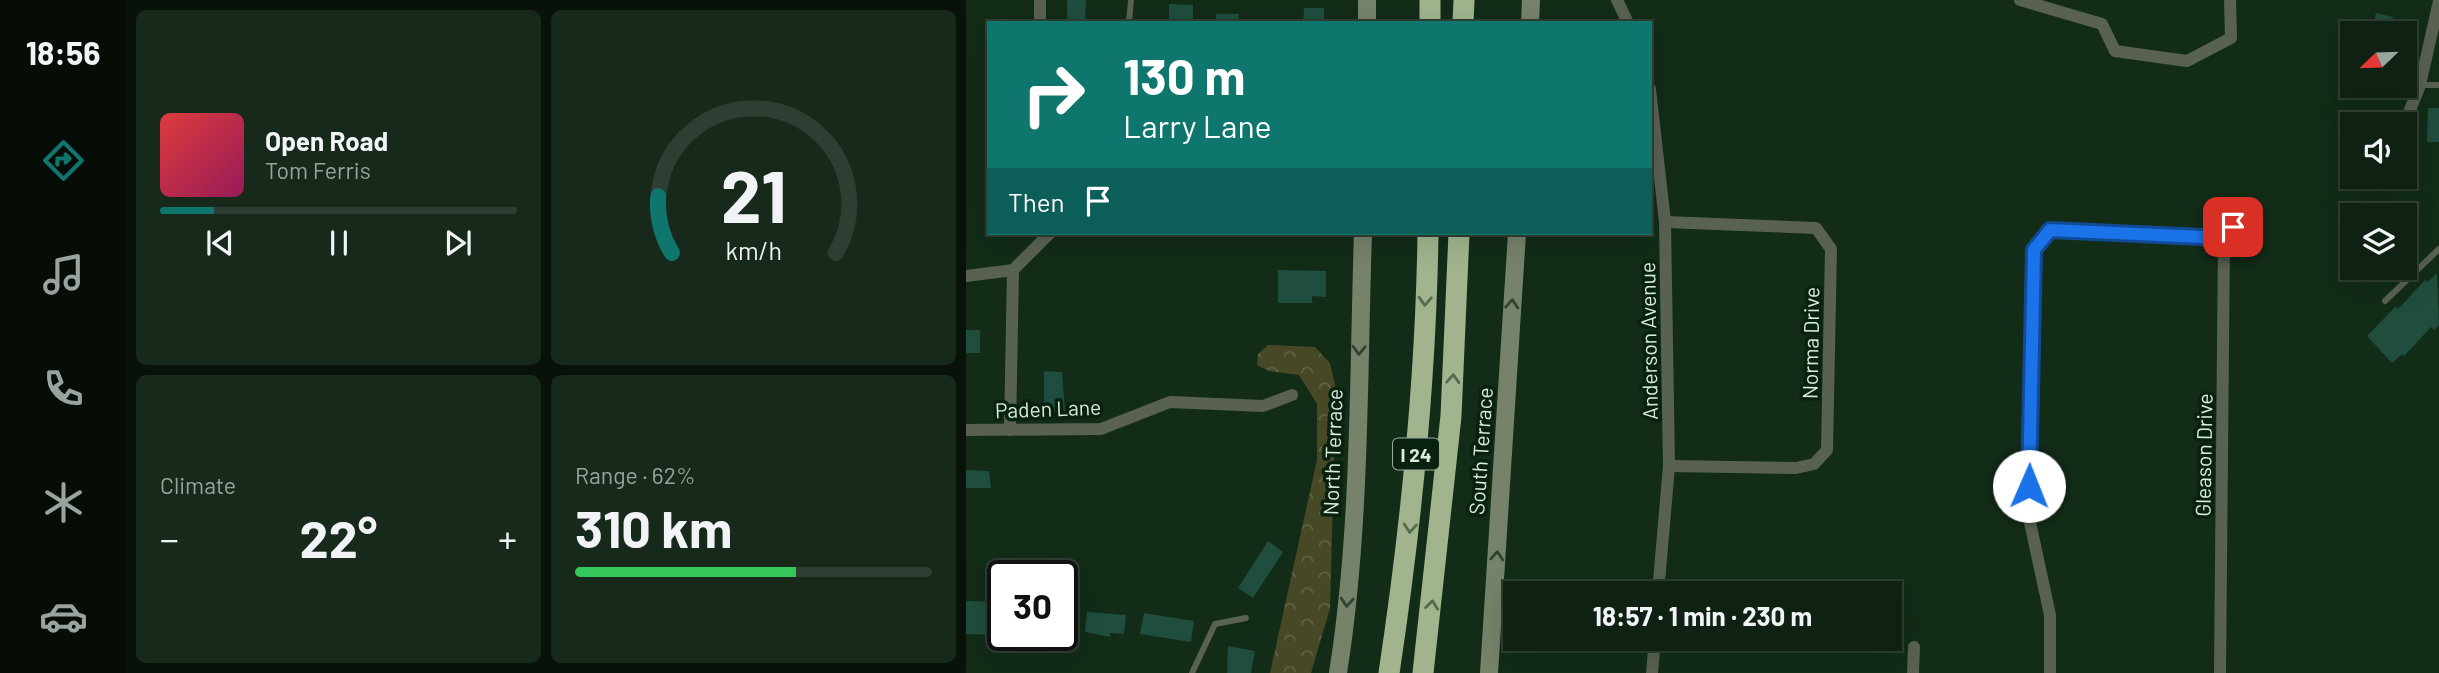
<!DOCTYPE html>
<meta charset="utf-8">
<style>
:root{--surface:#0e2112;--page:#17291b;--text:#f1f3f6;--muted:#9ba39f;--line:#2e3e32;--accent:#0f766e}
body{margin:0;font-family:Barlow,sans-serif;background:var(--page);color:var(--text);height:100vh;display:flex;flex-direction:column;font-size:26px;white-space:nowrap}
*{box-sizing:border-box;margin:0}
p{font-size:23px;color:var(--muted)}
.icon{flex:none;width:38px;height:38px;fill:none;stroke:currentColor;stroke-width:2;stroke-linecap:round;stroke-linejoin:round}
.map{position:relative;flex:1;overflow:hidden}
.side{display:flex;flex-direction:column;gap:10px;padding:10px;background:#08120a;width:840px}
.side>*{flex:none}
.hud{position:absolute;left:21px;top:21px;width:665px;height:214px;border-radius:0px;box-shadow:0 7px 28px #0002,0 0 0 2px var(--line);background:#0f766e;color:#fff;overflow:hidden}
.needle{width:46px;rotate:247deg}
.buttons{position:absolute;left:1374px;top:21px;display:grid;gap:14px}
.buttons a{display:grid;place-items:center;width:77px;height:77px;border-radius:0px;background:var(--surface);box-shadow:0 7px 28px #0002,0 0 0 2px var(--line);font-size:35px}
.speed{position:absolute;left:21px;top:560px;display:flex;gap:14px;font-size:35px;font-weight:700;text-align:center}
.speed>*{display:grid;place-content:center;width:91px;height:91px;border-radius:50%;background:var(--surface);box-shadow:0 7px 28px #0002,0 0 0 2px var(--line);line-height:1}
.speed .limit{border:4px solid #111;border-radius:10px;background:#fff;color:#111}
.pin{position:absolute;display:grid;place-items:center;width:60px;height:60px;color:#fff;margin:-30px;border-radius:14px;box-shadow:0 4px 10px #0006}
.me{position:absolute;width:77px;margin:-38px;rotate:1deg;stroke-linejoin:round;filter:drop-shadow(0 0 5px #0008)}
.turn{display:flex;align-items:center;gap:24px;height:147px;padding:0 21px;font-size:32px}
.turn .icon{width:91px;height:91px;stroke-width:2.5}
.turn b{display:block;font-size:49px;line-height:60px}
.then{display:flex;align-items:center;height:66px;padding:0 21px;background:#0003;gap:14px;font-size:26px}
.big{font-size:52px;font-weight:700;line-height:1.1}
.side .tile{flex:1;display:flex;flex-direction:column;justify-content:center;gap:10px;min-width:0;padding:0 24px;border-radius:10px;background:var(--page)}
.side .dial{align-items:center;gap:0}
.dial svg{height:182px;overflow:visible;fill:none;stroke:var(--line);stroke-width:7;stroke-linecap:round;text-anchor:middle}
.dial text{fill:var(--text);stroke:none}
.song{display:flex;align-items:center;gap:21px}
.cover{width:84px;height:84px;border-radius:10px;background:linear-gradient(135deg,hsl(0 70% 55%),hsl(330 70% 35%))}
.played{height:7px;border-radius:4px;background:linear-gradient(90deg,var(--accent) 15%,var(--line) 15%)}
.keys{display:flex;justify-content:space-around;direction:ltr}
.heat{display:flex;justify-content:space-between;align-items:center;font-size:38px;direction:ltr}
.charge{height:10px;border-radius:5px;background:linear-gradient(90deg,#34c759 62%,var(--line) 0)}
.side .tiles{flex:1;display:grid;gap:10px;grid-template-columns:repeat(2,1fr)}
.trip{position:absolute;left:537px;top:581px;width:399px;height:70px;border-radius:0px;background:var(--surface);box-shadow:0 7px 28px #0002,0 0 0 2px var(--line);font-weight:700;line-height:70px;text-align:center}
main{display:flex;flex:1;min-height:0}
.menu{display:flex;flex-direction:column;width:126px;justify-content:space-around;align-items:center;background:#060d07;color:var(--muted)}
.menu .icon{width:49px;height:49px}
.menu .on{color:var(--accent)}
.menu b{font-size:32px;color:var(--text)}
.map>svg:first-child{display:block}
</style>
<main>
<nav class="menu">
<b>18:56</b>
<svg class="icon on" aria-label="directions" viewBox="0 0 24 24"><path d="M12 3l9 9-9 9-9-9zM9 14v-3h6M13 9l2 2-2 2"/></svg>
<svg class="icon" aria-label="music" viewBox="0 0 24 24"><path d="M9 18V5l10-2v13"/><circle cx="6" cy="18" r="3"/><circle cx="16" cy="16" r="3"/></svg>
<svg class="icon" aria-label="phone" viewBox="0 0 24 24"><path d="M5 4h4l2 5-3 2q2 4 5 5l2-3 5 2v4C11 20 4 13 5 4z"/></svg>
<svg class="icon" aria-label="climate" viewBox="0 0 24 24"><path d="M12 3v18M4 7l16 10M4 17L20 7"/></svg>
<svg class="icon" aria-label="car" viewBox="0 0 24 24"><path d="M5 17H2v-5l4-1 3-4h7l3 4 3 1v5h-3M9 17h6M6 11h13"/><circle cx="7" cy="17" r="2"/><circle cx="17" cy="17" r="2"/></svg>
</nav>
<section class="side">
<div class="tiles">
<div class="tile">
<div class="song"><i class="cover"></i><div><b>Open Road</b><p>Tom Ferris</p></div></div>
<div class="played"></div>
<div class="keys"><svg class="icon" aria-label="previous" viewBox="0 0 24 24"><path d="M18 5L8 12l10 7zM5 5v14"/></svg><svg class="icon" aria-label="pause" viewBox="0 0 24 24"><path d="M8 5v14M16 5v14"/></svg><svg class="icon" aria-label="next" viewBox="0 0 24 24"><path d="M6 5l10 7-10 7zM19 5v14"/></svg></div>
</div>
<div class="tile dial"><svg viewBox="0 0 100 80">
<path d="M14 69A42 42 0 1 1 86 69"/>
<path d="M14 69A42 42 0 0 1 8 44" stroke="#0f766e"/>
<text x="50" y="56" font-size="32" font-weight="700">21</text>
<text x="50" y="72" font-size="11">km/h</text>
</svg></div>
<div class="tile"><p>Climate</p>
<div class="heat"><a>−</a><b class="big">22°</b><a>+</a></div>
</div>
<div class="tile"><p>Range · 62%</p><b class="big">310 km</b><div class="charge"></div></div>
</div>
</section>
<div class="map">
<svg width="1473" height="673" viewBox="0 0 1473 673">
<defs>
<pattern id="forest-crowns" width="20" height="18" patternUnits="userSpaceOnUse" patternTransform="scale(1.75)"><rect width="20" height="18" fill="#474826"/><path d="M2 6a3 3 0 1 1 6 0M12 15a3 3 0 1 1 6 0" fill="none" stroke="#616345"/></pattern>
</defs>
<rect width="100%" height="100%" fill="#122c18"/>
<path fill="url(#forest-crowns)" d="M302,345L349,347L364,363L370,389L364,608L345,673H304L351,460V404L333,375L303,371L291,365L292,354Z"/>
<g fill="#1f4d3e">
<path d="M101,0H120L119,23L101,22Z"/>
<path d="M203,4L227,5V23H203Z"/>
<path d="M338,8H358V23H337Z"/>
<path d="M1410,13L1427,17L1422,33H1405Z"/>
<path d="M250,14H273L272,23H250Z"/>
<path d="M1462,108H1473V142H1461Z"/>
<path d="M312,270L360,271V297L346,296V303H312Z"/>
<path d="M1471,273L1473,325L1468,330L1465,327L1438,356L1436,354L1426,363L1401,336L1429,307L1432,309L1459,280L1462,282Z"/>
<rect x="0" y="330" width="14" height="23"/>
<path d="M78,371L96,372L99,411L78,412Z"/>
<path d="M0,470L23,471L25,488H0Z"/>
<path d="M302,541L317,552L287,598L272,588Z"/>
<path d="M0,601L35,602L34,635L0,634Z"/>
<path d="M121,612L160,615L158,634L144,633V637L119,632Z"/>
<path d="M178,613L228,621L225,642L174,634Z"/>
<path d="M62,635H77V640L62,639Z"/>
<path d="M262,646L289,651L285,673H261Z"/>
</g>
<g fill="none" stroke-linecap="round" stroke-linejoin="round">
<g stroke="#596152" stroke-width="6">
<path d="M163,23L165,0"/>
<path d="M1454,85H1473"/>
<path d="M1419,301L1473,249"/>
<path d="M226,673L249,624L280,618"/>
</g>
<g stroke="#596152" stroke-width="12">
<path d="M651,0L662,23"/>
<path d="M1054,0L1136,24L1149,51L1221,61L1265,38L1264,0"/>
<path d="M74,23V0"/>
<path d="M684,89L699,222L703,466L692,593"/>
<path d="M1438,125L1454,85L1473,1"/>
<path d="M699,222L850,228L865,249L861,450L848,464L830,468L703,466"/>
<path d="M0,276L47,270L84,233"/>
<path d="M0,430L135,429L204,402L297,406L326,395"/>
<path d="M44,430L47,270"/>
<path d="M686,673L689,639"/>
<path d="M947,673L948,647"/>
<path d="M1084,673V615L1062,513L1068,250L1084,230L1258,238L1277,216"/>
<path d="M1254,673L1258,238"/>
</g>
<g stroke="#76826a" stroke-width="18">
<path d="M401,23V0"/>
<path d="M564,23L565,0"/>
<path d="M372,673C395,528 392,379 397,233"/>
<path d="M523,673L551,233"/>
</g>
<g stroke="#a1b48e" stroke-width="21">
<path d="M464,23V0"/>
<path d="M497,23L498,0"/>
<path d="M423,673C445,527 460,380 462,233"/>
<path d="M457,673L485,416L493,233"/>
</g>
</g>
<defs><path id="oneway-chevron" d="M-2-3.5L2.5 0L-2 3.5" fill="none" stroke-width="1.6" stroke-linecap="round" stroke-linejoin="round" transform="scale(1.75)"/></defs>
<g stroke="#546b4e">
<use href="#oneway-chevron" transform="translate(459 301) rotate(93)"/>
<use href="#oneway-chevron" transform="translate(487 379) rotate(-87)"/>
<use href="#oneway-chevron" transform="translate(444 528) rotate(95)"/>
<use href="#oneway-chevron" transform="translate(466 605) rotate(-83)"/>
</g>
<g stroke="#2e442f">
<use href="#oneway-chevron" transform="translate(546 304) rotate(-86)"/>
<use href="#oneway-chevron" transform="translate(393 350) rotate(92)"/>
<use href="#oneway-chevron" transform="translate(531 556) rotate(-86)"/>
<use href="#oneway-chevron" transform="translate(381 602) rotate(94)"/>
</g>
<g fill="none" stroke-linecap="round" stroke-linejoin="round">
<defs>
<path id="route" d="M1063,486L1068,250L1084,230L1258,238L1267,227"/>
</defs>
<use href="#route" stroke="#114b97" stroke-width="18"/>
<use href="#route" stroke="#1a73e8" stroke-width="12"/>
</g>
<g text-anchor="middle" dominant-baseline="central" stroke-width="7" stroke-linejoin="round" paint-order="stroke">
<rect fill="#08220f" stroke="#9caf9f" stroke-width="2" x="427" y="438.5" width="46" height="31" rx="5"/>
<g font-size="19" font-weight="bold" fill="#dbebdd">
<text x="450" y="454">I 24</text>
</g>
<g font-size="21" fill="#dbebdd" stroke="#08220f">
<text transform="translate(682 341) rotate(-91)">Anderson Avenue</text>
<text transform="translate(844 343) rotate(-89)">Norma Drive</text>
<text transform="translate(82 408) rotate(-2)">Paden Lane</text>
<text transform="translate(514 451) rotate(-86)">South Terrace</text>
<text transform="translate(366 452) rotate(-88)">North Terrace</text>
<text transform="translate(1237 455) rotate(-89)">Gleason Drive</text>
</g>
</g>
</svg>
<div class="buttons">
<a><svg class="needle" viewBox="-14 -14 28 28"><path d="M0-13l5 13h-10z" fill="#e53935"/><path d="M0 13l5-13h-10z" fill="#9ba39f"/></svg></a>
<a><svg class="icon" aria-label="sound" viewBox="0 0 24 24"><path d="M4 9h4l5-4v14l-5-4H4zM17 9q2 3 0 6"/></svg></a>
<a><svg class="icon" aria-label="layers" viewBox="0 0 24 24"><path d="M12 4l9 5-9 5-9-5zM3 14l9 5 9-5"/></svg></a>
</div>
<div class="speed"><div class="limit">30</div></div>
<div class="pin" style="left:1267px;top:227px;background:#d93025"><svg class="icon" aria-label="arrive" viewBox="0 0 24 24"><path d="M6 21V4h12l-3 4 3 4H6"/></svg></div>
<svg class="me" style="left:1063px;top:486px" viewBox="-20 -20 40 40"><circle r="19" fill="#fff"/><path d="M0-13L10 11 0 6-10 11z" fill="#1a73e8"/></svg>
<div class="trip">18:57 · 1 min · 230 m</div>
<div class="hud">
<div class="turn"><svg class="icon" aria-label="right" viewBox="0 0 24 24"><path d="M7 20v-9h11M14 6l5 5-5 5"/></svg><div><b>130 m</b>Larry Lane</div></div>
<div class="then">Then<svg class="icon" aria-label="arrive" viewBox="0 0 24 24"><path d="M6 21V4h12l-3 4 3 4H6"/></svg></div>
</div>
</div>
</main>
